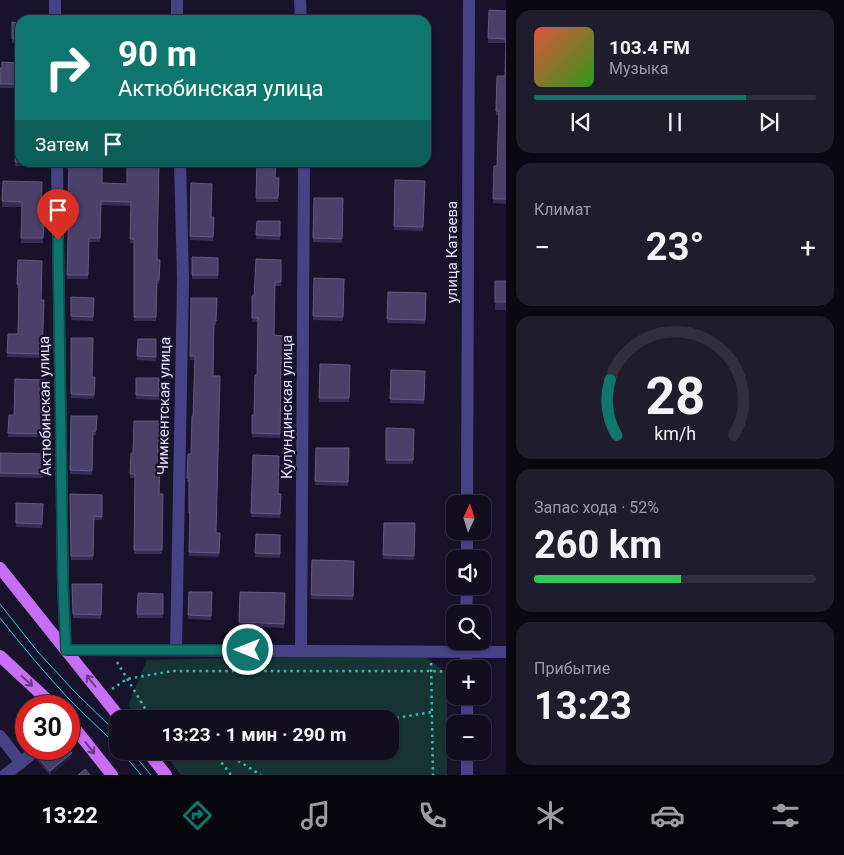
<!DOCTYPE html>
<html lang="ru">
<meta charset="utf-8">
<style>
:root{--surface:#120e20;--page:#1f1c2d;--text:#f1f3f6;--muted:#9c9ca5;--line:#312e3e;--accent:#0f766e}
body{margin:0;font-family:Roboto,sans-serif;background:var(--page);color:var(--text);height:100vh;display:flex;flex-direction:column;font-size:19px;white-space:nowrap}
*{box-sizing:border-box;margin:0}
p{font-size:16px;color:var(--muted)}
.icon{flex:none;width:28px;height:28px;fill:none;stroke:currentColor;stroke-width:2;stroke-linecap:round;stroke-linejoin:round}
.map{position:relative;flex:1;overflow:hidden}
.drawer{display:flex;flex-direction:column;gap:10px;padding:10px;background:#0a0812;width:338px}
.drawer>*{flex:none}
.top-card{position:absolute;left:15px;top:15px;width:416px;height:152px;border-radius:15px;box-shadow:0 1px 4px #0004,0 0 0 1px var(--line);background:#0f766e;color:#fff;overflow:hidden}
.needle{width:32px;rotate:4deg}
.controls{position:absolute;left:446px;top:495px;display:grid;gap:10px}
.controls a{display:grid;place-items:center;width:45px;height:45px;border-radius:10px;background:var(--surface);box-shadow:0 1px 4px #0004,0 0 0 1px var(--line);font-size:25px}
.speed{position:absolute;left:15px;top:695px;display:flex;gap:10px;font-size:25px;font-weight:700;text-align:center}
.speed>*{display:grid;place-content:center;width:65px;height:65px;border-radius:50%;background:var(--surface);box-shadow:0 1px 4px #0004,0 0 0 1px var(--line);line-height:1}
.speed .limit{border:8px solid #d22;background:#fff;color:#111}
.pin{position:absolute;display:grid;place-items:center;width:42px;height:42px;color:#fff;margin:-51px -21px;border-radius:50% 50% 50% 0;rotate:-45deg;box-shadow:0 0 5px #0007}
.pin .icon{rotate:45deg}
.me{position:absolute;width:55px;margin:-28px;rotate:270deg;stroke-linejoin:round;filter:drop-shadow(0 0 4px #0008)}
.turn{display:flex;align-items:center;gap:18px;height:105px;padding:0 20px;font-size:22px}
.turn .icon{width:65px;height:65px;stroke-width:2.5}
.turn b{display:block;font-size:35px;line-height:42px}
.then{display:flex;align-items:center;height:48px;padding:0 20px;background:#0003;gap:10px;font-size:19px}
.big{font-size:38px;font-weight:700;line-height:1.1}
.drawer .widget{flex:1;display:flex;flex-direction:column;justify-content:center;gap:8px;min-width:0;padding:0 18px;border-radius:15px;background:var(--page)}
.drawer .dial{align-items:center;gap:0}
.dial svg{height:130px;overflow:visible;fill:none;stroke:var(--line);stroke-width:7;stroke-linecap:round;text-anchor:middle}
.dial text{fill:var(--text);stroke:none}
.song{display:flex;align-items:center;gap:15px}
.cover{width:60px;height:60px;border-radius:8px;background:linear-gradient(135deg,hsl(10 70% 55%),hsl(110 70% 35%))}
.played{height:5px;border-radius:2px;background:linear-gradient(90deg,var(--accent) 75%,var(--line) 75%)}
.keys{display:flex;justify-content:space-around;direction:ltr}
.heat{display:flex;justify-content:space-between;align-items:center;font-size:28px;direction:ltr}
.charge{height:8px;border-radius:4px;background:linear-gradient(90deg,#34c759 52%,var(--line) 0)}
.trip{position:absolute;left:109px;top:710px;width:290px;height:50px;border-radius:15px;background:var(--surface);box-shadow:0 1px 4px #0004,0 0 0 1px var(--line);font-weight:700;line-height:50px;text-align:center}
.dock{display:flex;height:80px;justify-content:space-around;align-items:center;background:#07060d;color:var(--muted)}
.dock .icon{width:35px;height:35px}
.dock .current{color:var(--accent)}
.dock b{font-size:22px;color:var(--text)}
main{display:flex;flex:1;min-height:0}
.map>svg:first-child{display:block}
</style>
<main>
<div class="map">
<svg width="507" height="775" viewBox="0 0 507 775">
<rect width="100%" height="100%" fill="#18132a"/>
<path fill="#173434" d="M422,654L447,673V775H181L163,751H390V719H138L128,706L147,660Z"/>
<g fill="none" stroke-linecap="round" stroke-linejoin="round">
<g stroke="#3ab6b4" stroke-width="2.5" stroke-dasharray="2.5 4" stroke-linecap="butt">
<path d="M117,662L146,710L155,719"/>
<path d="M431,663L433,775"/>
<path d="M112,689L127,679L172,671H431L455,672"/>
<path d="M390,719L432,712"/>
<path d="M206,751L218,758L231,775"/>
<path d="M227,754L261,775"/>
<path d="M219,758L233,751"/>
</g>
<g stroke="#474286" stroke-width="12">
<path d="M55,0V20"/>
<path d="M177,0V20"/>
<path d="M300,0L301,20"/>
<path d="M57,162L63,586L66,650L507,652"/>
<path d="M467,504L469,0"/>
<path d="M467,559V531"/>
<path d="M466,614L467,586"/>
<path d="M466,641V669"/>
<path d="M176,650L183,280L180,162"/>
<path d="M301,651L304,162"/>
<path d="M467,696V724"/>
<path d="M0,736L21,763"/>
<path d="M467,751V775"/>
<path d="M5,775L38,749"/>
</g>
<g stroke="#c86ef5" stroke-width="12">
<path d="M0,568L121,719"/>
<path d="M0,656L54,706"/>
<path d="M69,721L112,775"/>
<path d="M147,751L166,775"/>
</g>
<g stroke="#18d0ef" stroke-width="1">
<path d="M0,604L38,652L74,691L118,734"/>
<path d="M0,618C22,646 44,672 68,698C84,715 102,730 118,747"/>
<path d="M121,751L141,775"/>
<path d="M131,751L151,775"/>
</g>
</g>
<g fill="#382d57">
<path d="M489,10L507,11V204L493,203L494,166H497L498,115H496V111L505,76L506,43H488Z"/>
<path d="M12,22L20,23V43H12Z"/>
<path d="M20,63V88H0V68Z"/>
<path d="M20,143V162H43V166H15V162Z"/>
<path d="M67,162L102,183L127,184L160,264L159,284H157L156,321H134V243H130L131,206L101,205L100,242H89L88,279H67L69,205H68L69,169H67Z"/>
<path d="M188,162H213V165L188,164Z"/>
<path d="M257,162L275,178H279L278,202H256Z"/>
<path d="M395,180L425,181L423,231L394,230Z"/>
<path d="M3,181L41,220H44L43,243H21V207H2Z"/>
<path d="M191,183L211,217H214L213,241L190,240Z"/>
<path d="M314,198H343L342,243L313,242Z"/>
<path d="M257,221H280V240L256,239Z"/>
<path d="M192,257L218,258V279H192Z"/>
<path d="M18,260L44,304L42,358L7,357L8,334H18L19,288H17Z"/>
<path d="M281,260V286H275L274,335L283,336V364H281L280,438L252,437V415H254L257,375L258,322H252V296H254Z"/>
<path d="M314,278L344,279L343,321L313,320Z"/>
<rect x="495" y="281" width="12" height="29"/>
<path d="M388,292L426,293L425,324L387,323Z"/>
<path d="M71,297L94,298L93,321L71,320Z"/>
<path d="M191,298H217L216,325H214L213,376L216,533H220L219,557L189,556L190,517H189V482H187L188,454H191L193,416L195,360H190Z"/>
<path d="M71,338L93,377H95L94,399L71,398Z"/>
<path d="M138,339H156V361L137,360Z"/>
<path d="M320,364L350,365L349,402H319Z"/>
<path d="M391,370L425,371L424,404L390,403Z"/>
<path d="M159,378V400L136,399V395Z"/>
<path d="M45,380L43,437H8L9,415H14Z"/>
<path d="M71,416H97L96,435H93L92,475L70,474Z"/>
<path d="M386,428L414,429L413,464H386Z"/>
<path d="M349,448L348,486L315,485V481Z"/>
<path d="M0,453L43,454V478L0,477Z"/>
<path d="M158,453L159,494H163L162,554H134L135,478H130V474Z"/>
<path d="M253,455L278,494H281L280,518L251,517Z"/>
<path d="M70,494L102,495V520H94L93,560H71Z"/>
<path d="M16,503L43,504L42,528L16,527Z"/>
<path d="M384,523H415L414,560L383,559Z"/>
<path d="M256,534L280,535V558L255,557Z"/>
<path d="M312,560L354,561L353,600L311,599Z"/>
<path d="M72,584H102L101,619L73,618Z"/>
<path d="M189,592H212L211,620L188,619Z"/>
<path d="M240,592L285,593L284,628L239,626Z"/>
<path d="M163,594V618H137V614Z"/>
<path d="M37,756L72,757L50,775L37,760Z"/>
</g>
<path fill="#231b3d" d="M72,753V757L50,775V771Z"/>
<g fill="#4a4068" stroke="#625980">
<path d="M489,10L507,11V199H493L494,166H497L499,111H496L497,76H505L506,39L488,38Z"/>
<path d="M12,22L20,23V39H12Z"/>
<path d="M2,62L20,63V84H0V68H2Z"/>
<path d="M16,143H20V162H15Z"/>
<path d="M67,162H102V183L127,184V162H159L157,260H160L159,280H157L156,317H134V239H130L131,202L101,201L100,238H89L88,275H67L69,201H68L69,165H67Z"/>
<path d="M257,162H276L275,178H279L278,198H256Z"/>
<path d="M395,180L425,181L423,227L394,226Z"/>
<path d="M3,181L42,182L41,220H44L43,238H21L22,202L2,201Z"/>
<path d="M191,183L212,184L211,217H214L213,237L190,236Z"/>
<path d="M314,198H343L342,239L313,238Z"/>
<path d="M257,221H280V236L256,235Z"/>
<path d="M192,257L218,258V275H192Z"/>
<path d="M256,259L281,260V282H275L274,335L283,336V360H281L280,434L252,433V415H254L255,375H257L258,318H252V296H254Z"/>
<path d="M18,260L42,261L41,300H44L42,354L7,353L8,334H18L19,284H17Z"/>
<path d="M314,278L344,279L343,317L313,316Z"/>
<rect x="495" y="281" width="12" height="21"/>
<path d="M388,292L426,293L425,320L387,319Z"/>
<path d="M71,297L94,298L93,317L71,316Z"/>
<path d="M191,298H217L216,321H214L213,376H220L216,533H220L219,553L189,552L190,513H189V478H187L188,454H191L192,416H193L195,356H190Z"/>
<path d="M71,338H93L92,377H95L94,395L71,394Z"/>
<path d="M138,339H156V357L137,356Z"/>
<path d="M320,364L350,365L349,398H319Z"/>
<path d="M391,370L425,371L424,400L390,399Z"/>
<path d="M136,378H159V396L136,395Z"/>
<path d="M15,379L45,380L43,434L8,433L9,415H14Z"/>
<path d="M71,416H97L96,431H93L92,471L70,470Z"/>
<path d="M134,421H159L158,453H160L159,494H163L162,550H134L135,474H130L131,453H133Z"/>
<path d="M386,428L414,429L413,460H386Z"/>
<path d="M316,448H349L348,482L315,481Z"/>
<path d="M0,453L43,454V474L0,473Z"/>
<path d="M253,455L279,456L278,494H281L280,514L251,513Z"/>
<path d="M70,494L102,495V517L94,516L93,556H71Z"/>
<path d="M16,503L43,504L42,524L16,523Z"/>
<path d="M384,523H415L414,556L383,555Z"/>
<path d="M256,534L280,535V554L255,553Z"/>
<path d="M312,560L354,561L353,596L311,595Z"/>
<path d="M72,584H102L101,615L73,614Z"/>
<path d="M189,592H212L211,616L188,615Z"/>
<path d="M240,592L285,593L284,624L239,622Z"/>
<path d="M138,593L163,594V614H137Z"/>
<path d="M46,749H68L72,753L50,771L37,756Z"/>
<path d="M85,769L90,775H78Z"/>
</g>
<defs><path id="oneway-shaft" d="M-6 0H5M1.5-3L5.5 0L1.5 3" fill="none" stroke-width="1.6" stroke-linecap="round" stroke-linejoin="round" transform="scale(1.25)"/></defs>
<g stroke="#673c85">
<use href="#oneway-shaft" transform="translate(27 681) rotate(43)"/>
<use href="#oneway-shaft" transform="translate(91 681) rotate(-128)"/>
<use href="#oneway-shaft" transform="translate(90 748) rotate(52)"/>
</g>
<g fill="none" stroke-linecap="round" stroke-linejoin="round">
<defs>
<path id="route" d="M58,240L63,586L66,650H248"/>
</defs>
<use href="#route" stroke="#0a4d48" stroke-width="12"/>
<use href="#route" stroke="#0f766e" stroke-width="9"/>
</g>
<g text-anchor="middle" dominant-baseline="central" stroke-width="4.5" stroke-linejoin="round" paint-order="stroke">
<g font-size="15" fill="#e4dffd" stroke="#18132a">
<text transform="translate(452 252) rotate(-90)">улица Катаева</text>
<text transform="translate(45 406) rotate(-91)">Актюбинская улица</text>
<text transform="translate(164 406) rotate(-89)">Чимкентская улица</text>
<text transform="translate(287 407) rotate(-90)">Кулундинская улица</text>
</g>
</g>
</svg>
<div class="controls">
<a><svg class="needle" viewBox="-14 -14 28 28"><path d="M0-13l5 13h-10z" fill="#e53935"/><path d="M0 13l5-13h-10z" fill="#9c9ca5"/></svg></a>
<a><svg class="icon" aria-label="sound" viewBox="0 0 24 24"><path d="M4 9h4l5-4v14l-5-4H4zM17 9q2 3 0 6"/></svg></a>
<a><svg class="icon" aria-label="search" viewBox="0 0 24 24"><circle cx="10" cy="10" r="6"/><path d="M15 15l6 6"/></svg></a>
<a>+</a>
<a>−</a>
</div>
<div class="speed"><div class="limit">30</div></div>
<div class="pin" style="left:58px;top:240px;background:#d93025"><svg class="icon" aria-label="arrive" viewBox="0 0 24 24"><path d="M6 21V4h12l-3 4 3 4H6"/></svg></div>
<svg class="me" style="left:248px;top:650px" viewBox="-20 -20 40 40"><circle r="17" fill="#0f766e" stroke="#fff" stroke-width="3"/><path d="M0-11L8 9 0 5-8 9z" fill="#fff"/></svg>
<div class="trip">13:23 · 1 мин · 290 m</div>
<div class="top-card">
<div class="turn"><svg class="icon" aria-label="right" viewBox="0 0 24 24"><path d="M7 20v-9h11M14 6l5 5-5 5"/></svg><div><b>90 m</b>Актюбинская улица</div></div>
<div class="then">Затем<svg class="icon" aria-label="arrive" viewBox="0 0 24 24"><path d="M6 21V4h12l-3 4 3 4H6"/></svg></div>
</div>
</div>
<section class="drawer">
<div class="widget">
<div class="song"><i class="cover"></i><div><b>103.4 FM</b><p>Музыка</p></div></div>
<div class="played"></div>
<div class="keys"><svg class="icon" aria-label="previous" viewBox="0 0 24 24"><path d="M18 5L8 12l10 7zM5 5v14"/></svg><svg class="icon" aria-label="pause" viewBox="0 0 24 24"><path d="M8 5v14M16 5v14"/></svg><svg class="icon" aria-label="next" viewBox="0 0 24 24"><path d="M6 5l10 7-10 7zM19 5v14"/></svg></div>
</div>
<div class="widget"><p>Климат</p>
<div class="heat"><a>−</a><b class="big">23°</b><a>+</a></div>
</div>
<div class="widget dial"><svg viewBox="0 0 100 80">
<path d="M14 69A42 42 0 1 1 86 69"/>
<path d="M14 69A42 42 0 0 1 10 35" stroke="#0f766e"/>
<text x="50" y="56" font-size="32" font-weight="700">28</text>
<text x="50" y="72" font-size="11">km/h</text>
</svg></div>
<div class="widget"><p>Запас хода · 52%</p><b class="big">260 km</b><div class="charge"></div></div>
<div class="widget"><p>Прибытие</p><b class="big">13:23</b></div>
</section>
</main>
<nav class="dock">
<b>13:22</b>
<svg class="icon current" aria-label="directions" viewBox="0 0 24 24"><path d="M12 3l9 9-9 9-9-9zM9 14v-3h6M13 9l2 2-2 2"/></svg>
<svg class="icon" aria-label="music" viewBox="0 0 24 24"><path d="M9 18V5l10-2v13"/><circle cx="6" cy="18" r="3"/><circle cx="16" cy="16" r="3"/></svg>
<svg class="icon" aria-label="phone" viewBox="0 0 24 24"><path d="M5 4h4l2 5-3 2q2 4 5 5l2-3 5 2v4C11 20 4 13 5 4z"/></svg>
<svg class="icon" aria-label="climate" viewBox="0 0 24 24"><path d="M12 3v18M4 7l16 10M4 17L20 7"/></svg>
<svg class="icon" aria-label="car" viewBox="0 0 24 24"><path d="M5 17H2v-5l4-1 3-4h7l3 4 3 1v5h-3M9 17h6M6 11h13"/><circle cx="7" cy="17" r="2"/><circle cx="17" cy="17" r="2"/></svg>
<svg class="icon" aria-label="filters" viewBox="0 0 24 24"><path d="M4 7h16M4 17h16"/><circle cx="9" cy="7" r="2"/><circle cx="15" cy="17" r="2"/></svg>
</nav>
